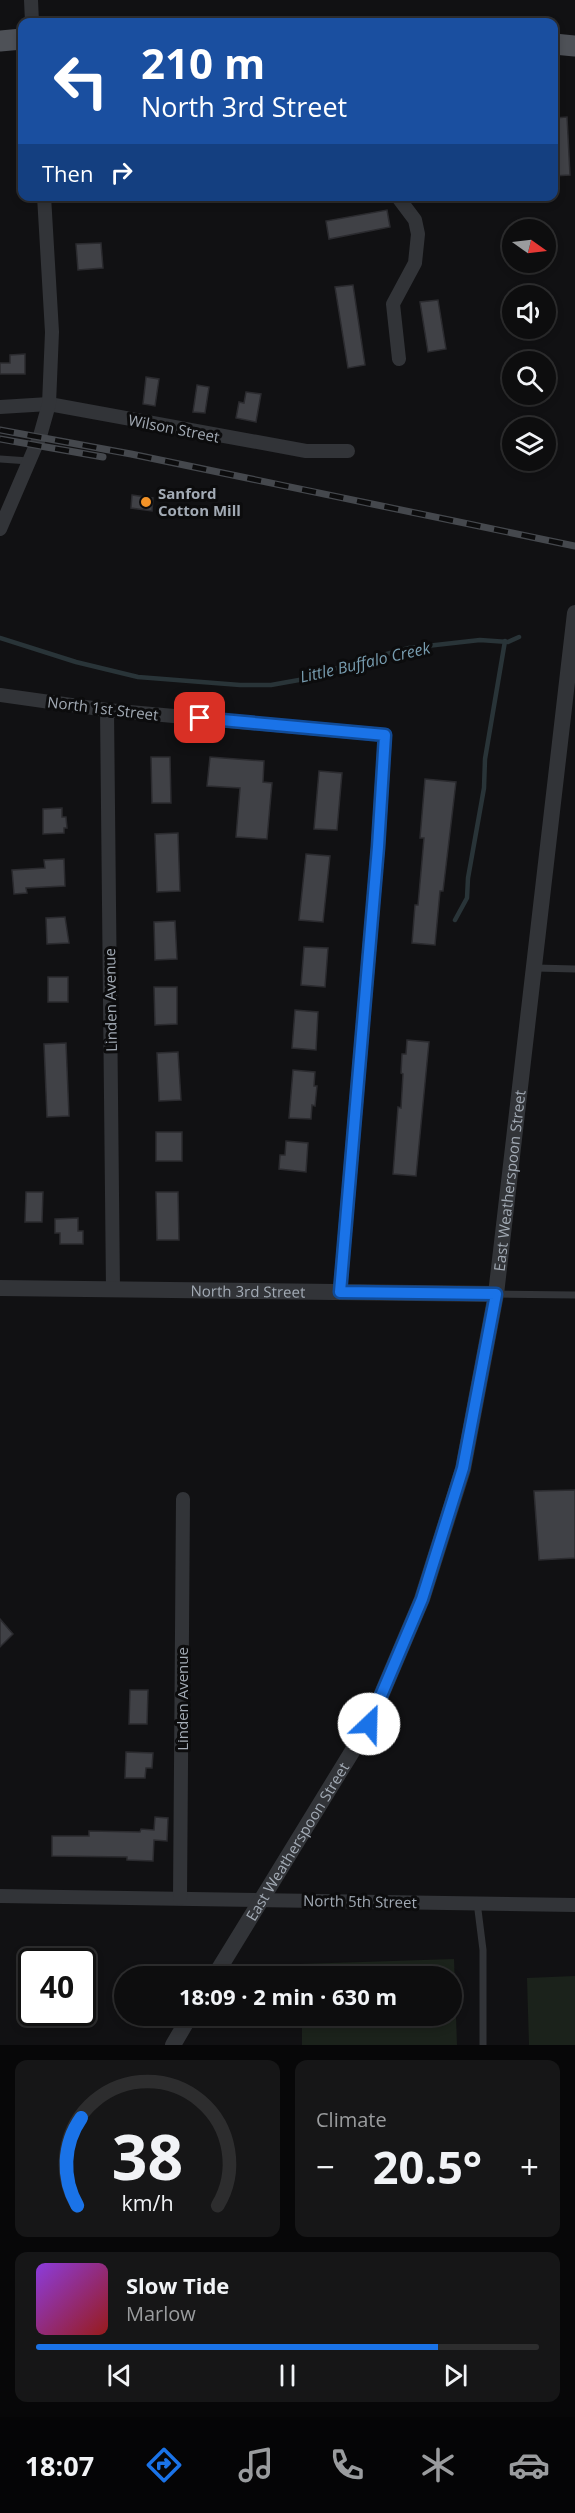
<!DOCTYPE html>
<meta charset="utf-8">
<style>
:root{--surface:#0d0d0e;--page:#161617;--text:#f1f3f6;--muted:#9a9c9e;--line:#2d2d2e;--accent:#1a73e8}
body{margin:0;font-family:"Open Sans",sans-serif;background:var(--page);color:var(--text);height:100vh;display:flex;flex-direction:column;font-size:22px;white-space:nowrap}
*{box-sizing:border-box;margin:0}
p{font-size:20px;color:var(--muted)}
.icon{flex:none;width:33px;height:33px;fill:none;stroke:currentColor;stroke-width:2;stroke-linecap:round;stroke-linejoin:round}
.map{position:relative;height:2045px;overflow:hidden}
.drawer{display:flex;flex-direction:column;gap:15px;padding:15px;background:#070708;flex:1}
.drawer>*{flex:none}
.banner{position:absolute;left:18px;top:18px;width:540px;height:183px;border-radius:12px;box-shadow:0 3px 9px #0003,0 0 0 2px var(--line);background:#1a4fa0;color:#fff;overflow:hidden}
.needle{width:39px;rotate:104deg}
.controls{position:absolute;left:502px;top:219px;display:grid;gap:12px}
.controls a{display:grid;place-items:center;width:54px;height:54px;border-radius:50%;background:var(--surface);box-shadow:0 3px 9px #0003,0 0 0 2px var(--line);font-size:30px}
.speed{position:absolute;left:18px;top:1948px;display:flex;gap:12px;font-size:30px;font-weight:700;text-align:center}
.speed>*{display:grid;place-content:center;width:78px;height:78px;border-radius:50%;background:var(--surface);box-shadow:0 3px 9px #0003,0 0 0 2px var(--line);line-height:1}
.speed .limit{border:3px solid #111;border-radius:9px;background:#fff;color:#111}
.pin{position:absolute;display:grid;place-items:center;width:51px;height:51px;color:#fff;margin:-26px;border-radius:12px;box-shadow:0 3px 9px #0006}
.me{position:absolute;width:66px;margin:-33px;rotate:24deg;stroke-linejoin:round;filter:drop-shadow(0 0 4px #0008)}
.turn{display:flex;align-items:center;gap:21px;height:126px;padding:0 24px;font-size:27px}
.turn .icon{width:78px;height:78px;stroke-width:2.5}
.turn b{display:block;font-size:42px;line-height:51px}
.then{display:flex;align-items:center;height:57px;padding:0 24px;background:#0003;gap:12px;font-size:22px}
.big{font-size:45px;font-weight:700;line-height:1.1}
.drawer .tile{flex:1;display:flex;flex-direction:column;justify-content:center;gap:9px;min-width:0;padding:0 21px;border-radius:12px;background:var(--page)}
.drawer .dial{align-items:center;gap:0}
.dial svg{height:156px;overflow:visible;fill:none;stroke:var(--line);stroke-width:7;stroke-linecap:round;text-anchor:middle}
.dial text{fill:var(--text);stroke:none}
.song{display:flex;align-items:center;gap:18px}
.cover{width:72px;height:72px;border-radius:9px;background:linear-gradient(135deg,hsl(270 70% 55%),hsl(0 70% 35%))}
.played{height:6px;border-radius:3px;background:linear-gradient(90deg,var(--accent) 80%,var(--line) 80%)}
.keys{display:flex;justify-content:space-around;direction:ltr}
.heat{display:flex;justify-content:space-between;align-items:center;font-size:33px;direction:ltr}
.drawer .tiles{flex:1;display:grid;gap:15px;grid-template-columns:1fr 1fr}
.tile:last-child{grid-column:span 2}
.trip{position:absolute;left:114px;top:1966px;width:348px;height:60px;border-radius:30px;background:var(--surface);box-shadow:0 3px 9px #0003,0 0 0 2px var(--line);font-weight:700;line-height:60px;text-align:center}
.menu{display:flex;height:96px;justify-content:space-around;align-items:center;background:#050506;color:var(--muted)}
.menu .icon{width:42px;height:42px}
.menu .selected{color:var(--accent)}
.menu b{font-size:27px;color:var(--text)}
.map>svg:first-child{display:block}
</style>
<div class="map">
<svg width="575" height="2045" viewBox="0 0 575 2045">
<rect width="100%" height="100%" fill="#111113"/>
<g fill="#1b221b">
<path d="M454,1959L457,2045H302V2016H452V1977H301L300,1964Z"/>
<path d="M575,1976V2045H529L527,1978Z"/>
</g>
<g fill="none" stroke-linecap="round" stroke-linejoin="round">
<g stroke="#293438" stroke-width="4.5">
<path d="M0,638L76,662L138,677L240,685H271L310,678L342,666L409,648L480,640L508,642L519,637"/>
<path d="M455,920L467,898L468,878L484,788L485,759L505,641"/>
</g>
</g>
<g fill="#404146" stroke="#2b2b2f" stroke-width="1.5">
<path d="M567,117L570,175L554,176V118Z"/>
<path d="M387,210L390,227L329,239L326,221Z"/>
<path d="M101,243L103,268L78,270L76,244Z"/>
<path d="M353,285L365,365L348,368L335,287Z"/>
<path d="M438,300L446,349L428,352L420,302Z"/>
<path d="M25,354V374H0V363H10V355Z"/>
<path d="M146,377L159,379L155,406L143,404Z"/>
<path d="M197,385L209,387L205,413L193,412Z"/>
<path d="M246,392L261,394L256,422L236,418L239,402L244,403Z"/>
<path d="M132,495L153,498L152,511L131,508Z"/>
<path d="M151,757H170L171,803H152Z"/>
<path d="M210,757L264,761L263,782L272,783L267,839L236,837L240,788L207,786Z"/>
<path d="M319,771L342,773L337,830L314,829Z"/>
<path d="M425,779L456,782L443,891H440L435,945L412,943L415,905H418L424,838H420Z"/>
<path d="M62,808V817H66L67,828H64V833L43,834V809Z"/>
<path d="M178,833L180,891L157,892L155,834Z"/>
<path d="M306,854L330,856L323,922L299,920Z"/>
<path d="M64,859L65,886L26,888L27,893L14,894L12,870L45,868L44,860Z"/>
<path d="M65,917L69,943L47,944L46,918Z"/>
<path d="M175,921L177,959L155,960L154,922Z"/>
<path d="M304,947L328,948L325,987L301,985Z"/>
<rect x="48" y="977" width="20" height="25"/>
<path d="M154,987H177V1024L155,1025Z"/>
<path d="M295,1010L318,1012L316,1050L292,1048Z"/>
<path d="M407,1040L429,1042L416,1176L393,1174L398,1107L401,1108L403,1074L401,1073L402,1054H406Z"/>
<path d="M66,1043L69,1116L47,1117L44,1044Z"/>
<path d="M178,1052L181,1100L159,1101L157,1053Z"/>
<path d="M293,1070L315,1072L314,1086H317L315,1106L312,1105L311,1119L289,1118Z"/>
<rect x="156" y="1132" width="26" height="29"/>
<path d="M286,1141L308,1143L306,1172L279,1169L280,1155H285Z"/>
<path d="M26,1192H43L42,1222H25Z"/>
<path d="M156,1192H178L179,1240H157Z"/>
<path d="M78,1218V1231H83V1244H60V1233H55V1219Z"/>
<path d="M575,1490V1558L539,1560L534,1491Z"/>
<path d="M0,1619L13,1634L0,1647Z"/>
<path d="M130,1690H148L147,1724H129Z"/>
<path d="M126,1752L153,1753L152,1768H146L145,1778H125Z"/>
<path d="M155,1817L168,1818L167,1841L154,1840L153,1861L127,1860V1857L52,1856V1836H89V1831L140,1832L141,1829L154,1830Z"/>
</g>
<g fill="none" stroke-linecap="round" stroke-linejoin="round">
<g stroke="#323438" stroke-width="7">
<path d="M0,459L29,461"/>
<path d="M536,968L575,969"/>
<path d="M496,1294L575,1295"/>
<path d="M477,1902L483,1950V2045"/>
</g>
<g stroke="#323438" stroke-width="14">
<path d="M31,0L32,22"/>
<path d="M397,196L415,220L418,234L415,263L393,304L399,359"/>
<path d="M0,407L49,404L306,451H348"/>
<path d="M0,529L40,436L49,404L52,332L44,196"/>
<path d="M0,695L107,710L385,735L378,847L340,1292"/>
<path d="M107,710L113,1290"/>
<path d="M0,1896L575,1905"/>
<path d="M180,1898L183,1499"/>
</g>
<g stroke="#323438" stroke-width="16">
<path id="s1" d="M0,1288L496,1294"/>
<path id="s2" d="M214,1977L369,1724L422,1599L463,1469L496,1294L575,613"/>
<path d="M173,2045L190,2016"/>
</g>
<g stroke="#4e5157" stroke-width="21">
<path d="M0,41L22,39"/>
<path d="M554,44L575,46"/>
</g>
<defs>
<g id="rail">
<path d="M0,430L131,454L575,546"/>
<path d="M0,439L103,457"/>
</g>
</defs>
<use href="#rail" stroke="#45484d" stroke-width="7"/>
<use href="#rail" stroke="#0c0c0d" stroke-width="4.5" stroke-dasharray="14" stroke-linecap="butt"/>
</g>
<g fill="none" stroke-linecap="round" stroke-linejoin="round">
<defs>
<path id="route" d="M200,718L385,735L378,847L340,1292L496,1294L463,1468L422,1599L369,1724"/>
</defs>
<use href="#route" stroke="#114b97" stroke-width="15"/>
<use href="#route" stroke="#1a73e8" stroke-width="10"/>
</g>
<circle fill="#f49327" stroke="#0c0c0d" stroke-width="2" cx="146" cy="502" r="6"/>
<g text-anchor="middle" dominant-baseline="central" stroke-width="6" stroke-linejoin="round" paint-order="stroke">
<g font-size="15" fill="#a2aab4" stroke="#0c0c0d">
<text transform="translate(174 428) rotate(11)">Wilson Street</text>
<text transform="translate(103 708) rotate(7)">North 1st Street</text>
<text transform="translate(110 1000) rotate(-91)">Linden Avenue</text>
<text stroke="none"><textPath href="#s2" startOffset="861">East Weatherspoon Street</textPath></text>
<text stroke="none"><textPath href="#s1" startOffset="248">North 3rd Street</textPath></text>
<text transform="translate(182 1699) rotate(-90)">Linden Avenue</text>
<text stroke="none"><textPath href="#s2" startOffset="159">East Weatherspoon Street</textPath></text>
<text transform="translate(360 1901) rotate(1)">North 5th Street</text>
</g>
<g font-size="15" font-weight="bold" fill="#a2aab4" stroke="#0c0c0d" text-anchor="start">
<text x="158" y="493">Sanford<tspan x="158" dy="17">Cotton Mill</tspan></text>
</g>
<g font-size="16" font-style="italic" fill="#789db0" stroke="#0c0c0d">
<text transform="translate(365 662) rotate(-13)">Little Buffalo Creek</text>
</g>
</g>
</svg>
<div class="controls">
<a><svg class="needle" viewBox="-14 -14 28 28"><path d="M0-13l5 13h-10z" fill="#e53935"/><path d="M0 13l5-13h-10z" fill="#9a9c9e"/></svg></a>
<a><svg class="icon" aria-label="sound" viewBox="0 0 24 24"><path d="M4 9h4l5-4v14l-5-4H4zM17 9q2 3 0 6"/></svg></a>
<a><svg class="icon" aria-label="search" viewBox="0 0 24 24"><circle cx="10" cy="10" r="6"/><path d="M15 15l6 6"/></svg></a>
<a><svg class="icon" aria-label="layers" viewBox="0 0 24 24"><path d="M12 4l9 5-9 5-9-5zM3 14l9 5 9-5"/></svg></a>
</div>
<div class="speed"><div class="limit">40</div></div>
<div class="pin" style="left:200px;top:718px;background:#d93025"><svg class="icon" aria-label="arrive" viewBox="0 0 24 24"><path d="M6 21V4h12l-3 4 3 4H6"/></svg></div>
<svg class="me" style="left:369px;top:1724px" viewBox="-20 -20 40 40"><circle r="19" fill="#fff"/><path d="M0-13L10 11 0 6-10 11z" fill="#1a73e8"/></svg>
<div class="trip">18:09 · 2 min · 630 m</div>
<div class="banner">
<div class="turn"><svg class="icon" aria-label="left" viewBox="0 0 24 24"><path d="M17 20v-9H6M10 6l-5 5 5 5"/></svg><div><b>210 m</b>North 3rd Street</div></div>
<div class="then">Then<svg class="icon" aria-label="right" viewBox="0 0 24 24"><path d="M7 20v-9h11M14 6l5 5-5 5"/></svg></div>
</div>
</div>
<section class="drawer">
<div class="tiles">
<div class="tile dial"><svg viewBox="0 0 100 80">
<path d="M14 69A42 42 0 1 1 86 69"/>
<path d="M14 69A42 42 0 0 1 16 24" stroke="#1a73e8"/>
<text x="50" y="56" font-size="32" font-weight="700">38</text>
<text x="50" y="72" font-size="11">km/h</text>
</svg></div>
<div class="tile"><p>Climate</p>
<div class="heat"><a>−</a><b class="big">20.5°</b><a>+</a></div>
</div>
<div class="tile">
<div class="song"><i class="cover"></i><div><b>Slow Tide</b><p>Marlow</p></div></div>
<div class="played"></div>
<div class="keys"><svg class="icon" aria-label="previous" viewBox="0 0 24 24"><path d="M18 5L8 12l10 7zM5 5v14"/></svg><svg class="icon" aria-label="pause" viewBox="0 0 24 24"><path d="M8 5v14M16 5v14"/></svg><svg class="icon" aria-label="next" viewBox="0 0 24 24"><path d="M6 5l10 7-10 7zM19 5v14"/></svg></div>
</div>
</div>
</section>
<nav class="menu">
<b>18:07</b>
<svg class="icon selected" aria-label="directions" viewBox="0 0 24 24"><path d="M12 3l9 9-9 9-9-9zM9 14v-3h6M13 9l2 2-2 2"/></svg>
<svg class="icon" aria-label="music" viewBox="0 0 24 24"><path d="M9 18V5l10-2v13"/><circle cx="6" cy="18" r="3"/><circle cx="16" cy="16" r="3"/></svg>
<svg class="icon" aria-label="phone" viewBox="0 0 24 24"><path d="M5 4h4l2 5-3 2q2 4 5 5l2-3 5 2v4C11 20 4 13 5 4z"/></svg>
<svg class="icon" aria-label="climate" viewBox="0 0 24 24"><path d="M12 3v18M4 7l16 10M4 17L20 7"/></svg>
<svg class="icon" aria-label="car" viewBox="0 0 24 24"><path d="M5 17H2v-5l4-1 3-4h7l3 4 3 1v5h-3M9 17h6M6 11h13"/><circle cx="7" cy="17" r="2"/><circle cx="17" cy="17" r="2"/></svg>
</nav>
